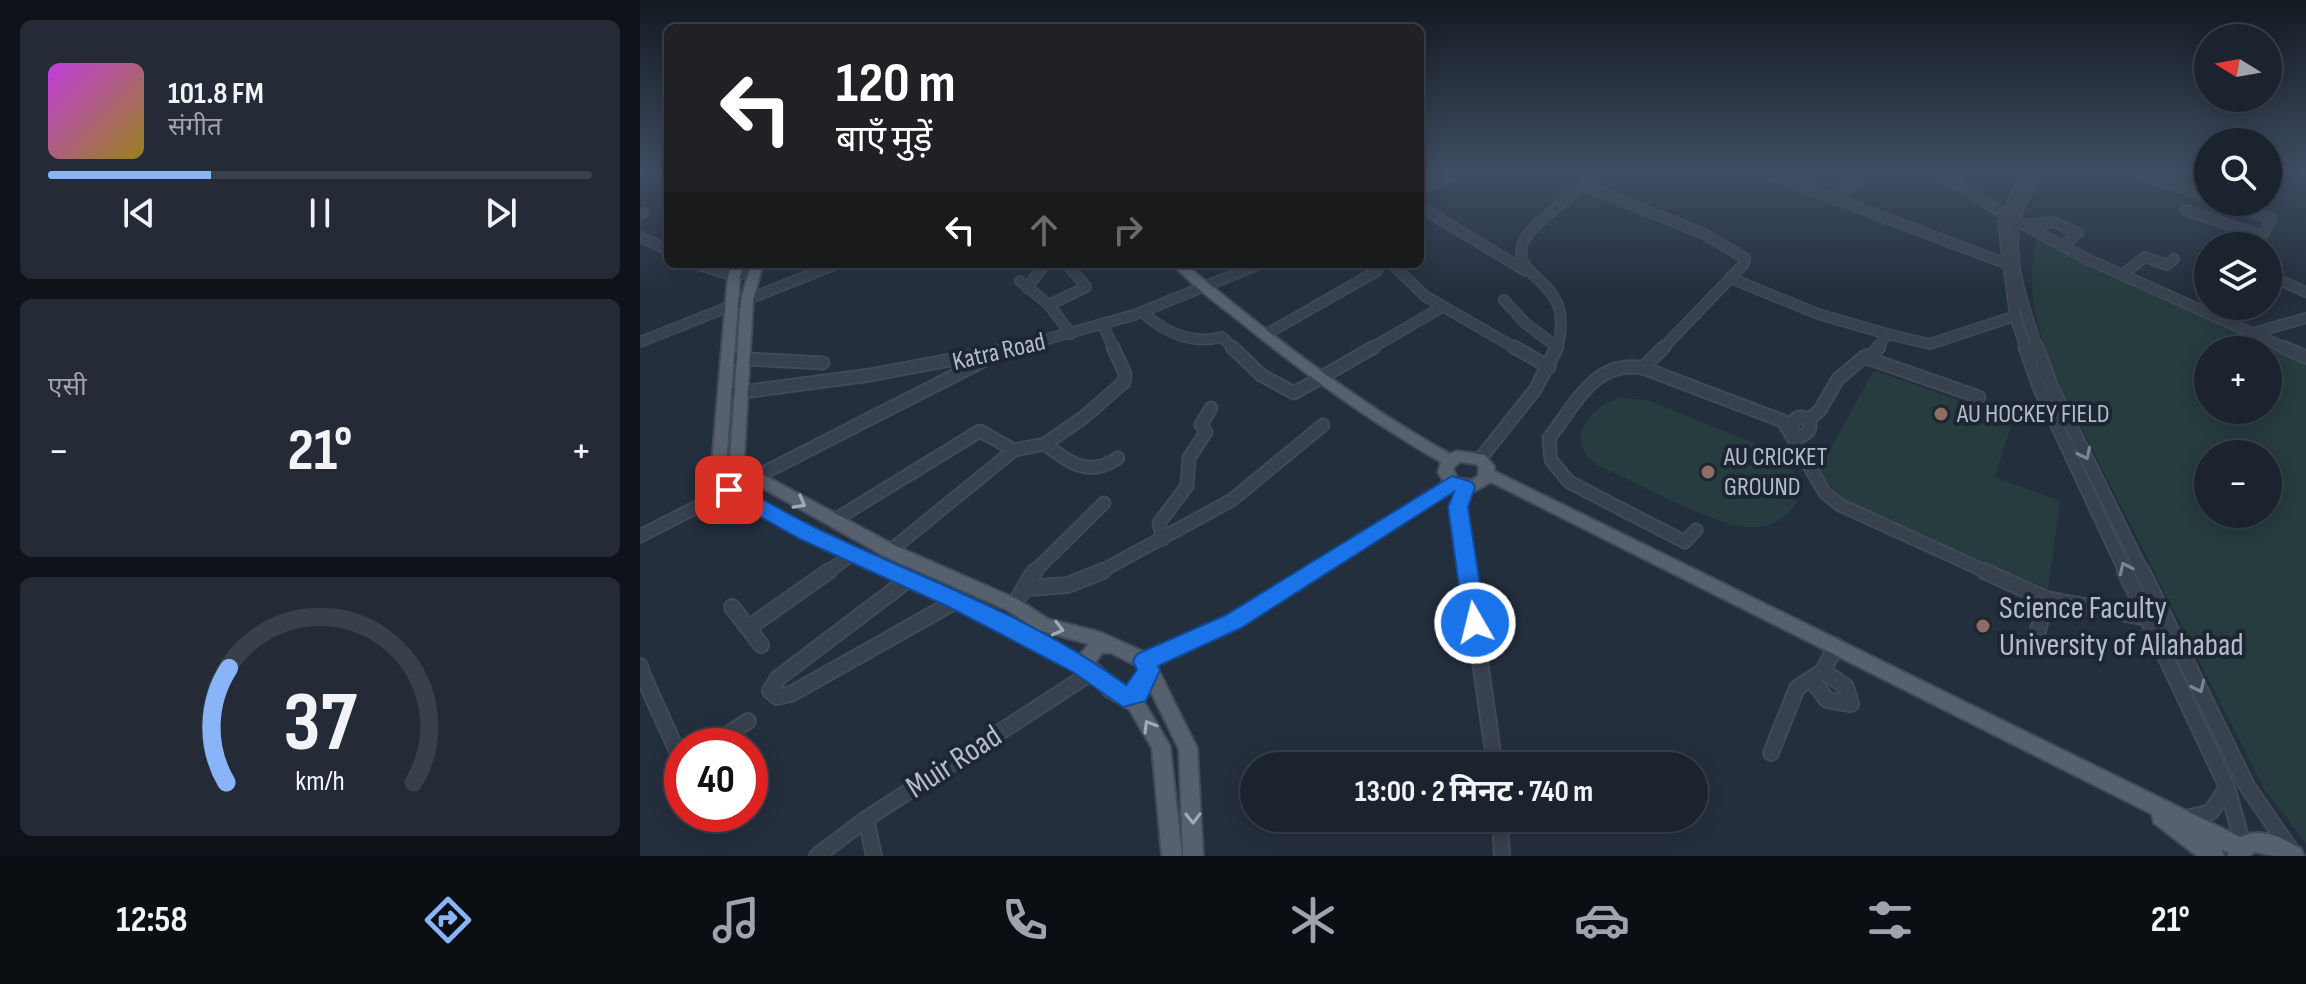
<!DOCTYPE html>
<html lang="hi">
<meta charset="utf-8">
<style>
:root{--surface:#1b232e;--page:#242b36;--text:#f1f3f6;--muted:#a0a4aa;--line:#39404a;--accent:#8ab4f8}
body{margin:0;font-family:"Sofia Sans Condensed","Noto Sans Devanagari",sans-serif;background:var(--page);color:var(--text);height:100vh;display:flex;flex-direction:column;font-size:30px;white-space:nowrap}
*{box-sizing:border-box;margin:0}
p{font-size:26px;color:var(--muted)}
.icon{flex:none;width:44px;height:44px;fill:none;stroke:currentColor;stroke-width:2;stroke-linecap:round;stroke-linejoin:round}
.map{position:relative;flex:1;overflow:hidden}
.panel{display:flex;flex-direction:column;gap:20px;padding:20px;background:#0f1319;width:640px}
.panel>*{flex:none}
.hud{position:absolute;left:24px;top:24px;width:760px;height:244px;border-radius:12px;box-shadow:0 4px 20px #0003,0 0 0 2px var(--line);background:#202124;color:#fff;overflow:hidden}
.needle{width:52px;rotate:281deg}
.fabs{position:absolute;left:1554px;top:24px;display:grid;gap:16px}
.fabs a{display:grid;place-items:center;width:88px;height:88px;border-radius:50%;background:var(--surface);box-shadow:0 4px 20px #0003,0 0 0 2px var(--line);font-size:40px}
.speed{position:absolute;left:24px;top:728px;display:flex;gap:16px;font-size:40px;font-weight:700;text-align:center}
.speed>*{display:grid;place-content:center;width:104px;height:104px;border-radius:50%;background:var(--surface);box-shadow:0 4px 20px #0003,0 0 0 2px var(--line);line-height:1}
.speed .limit{border:12px solid #d22;background:#fff;color:#111}
.pin{position:absolute;display:grid;place-items:center;width:68px;height:68px;color:#fff;margin:-34px;border-radius:16px;box-shadow:0 4px 12px #0006}
.me{position:absolute;width:88px;margin:-44px;rotate:352deg;stroke-linejoin:round;filter:drop-shadow(0 0 6px #0008)}
.turn{display:flex;align-items:center;gap:28px;height:168px;padding:0 40px;font-size:36px}
.turn .icon{width:104px;height:104px;stroke-width:2.5}
.turn b{display:block;font-size:56px;line-height:68px}
.lanes{display:flex;align-items:center;height:76px;padding:0 40px;background:#0003;justify-content:center;gap:40px;direction:ltr}
.lanes .off{opacity:.35}
.big{font-size:60px;font-weight:700;line-height:1.1}
.panel .widget{flex:1;display:flex;flex-direction:column;justify-content:center;gap:12px;min-width:0;padding:0 28px;border-radius:12px;background:var(--page)}
.panel .dial{align-items:center;gap:0}
.dial svg{height:208px;overflow:visible;fill:none;stroke:var(--line);stroke-width:7;stroke-linecap:round;text-anchor:middle}
.dial text{fill:var(--text);stroke:none}
.song{display:flex;align-items:center;gap:24px}
.cover{width:96px;height:96px;border-radius:12px;background:linear-gradient(135deg,hsl(290 70% 55%),hsl(50 70% 35%))}
.played{height:8px;border-radius:4px;background:linear-gradient(90deg,var(--accent) 30%,var(--line) 30%)}
.keys{display:flex;justify-content:space-around;direction:ltr}
.heat{display:flex;justify-content:space-between;align-items:center;font-size:44px;direction:ltr}
.trip{position:absolute;left:600px;top:752px;width:468px;height:80px;border-radius:40px;background:var(--surface);box-shadow:0 4px 20px #0003,0 0 0 2px var(--line);font-weight:700;line-height:80px;text-align:center}
.tab-bar{display:flex;height:128px;justify-content:space-around;align-items:center;background:#0b0e12;color:var(--muted)}
.tab-bar .icon{width:56px;height:56px}
.tab-bar .active{color:var(--accent)}
.tab-bar b{font-size:36px;color:var(--text)}
main{display:flex;flex:1;min-height:0}
.map>svg:first-child{display:block}
</style>
<main>
<section class="panel">
<div class="widget">
<div class="song"><i class="cover"></i><div><b>101.8 FM</b><p>संगीत</p></div></div>
<div class="played"></div>
<div class="keys"><svg class="icon" aria-label="previous" viewBox="0 0 24 24"><path d="M18 5L8 12l10 7zM5 5v14"/></svg><svg class="icon" aria-label="pause" viewBox="0 0 24 24"><path d="M8 5v14M16 5v14"/></svg><svg class="icon" aria-label="next" viewBox="0 0 24 24"><path d="M6 5l10 7-10 7zM19 5v14"/></svg></div>
</div>
<div class="widget"><p>एसी</p>
<div class="heat"><a>−</a><b class="big">21°</b><a>+</a></div>
</div>
<div class="widget dial"><svg viewBox="0 0 100 80">
<path d="M14 69A42 42 0 1 1 86 69"/>
<path d="M14 69A42 42 0 0 1 15 25" stroke="#8ab4f8"/>
<text x="50" y="56" font-size="32" font-weight="700">37</text>
<text x="50" y="72" font-size="11">km/h</text>
</svg></div>
</section>
<div class="map">
<svg width="1666" height="856" viewBox="0 0 1666 856">
<rect width="100%" height="100%" fill="#242f3e"/>
<g fill="#263c3f" fill-rule="evenodd">
<path d="M1404,237L1666,360V843L1624,789L1420,385C1398,333 1384,296 1397,239ZM1568,350H1628V410H1568ZM1568,454H1628V514H1568Z"/>
<path d="M1234,370L1373,420L1355,477L1420,501L1408,590L1202,502L1179,469Z"/>
<path d="M978,398L1008,400L1128,449L1153,472L1157,502C1146,521 1126,529 1105,527C1073,525 991,480 957,465C923,441 948,409 978,398Z"/>
</g>
<g fill="none" stroke-linecap="round" stroke-linejoin="round">
<defs>
<g id="minor-far2">
<path d="M1122,171L1367,264"/>
<path d="M1296,171L1364,214L1447,259L1648,349"/>
<path d="M1385,171L1363,225L1375,316L1386,349"/>
<path d="M1493,171L1568,197"/>
<path d="M945,186L1064,234L1105,258L1104,264L1022,349"/>
<path d="M1161,186L1175,171"/>
<path d="M780,190L820,171"/>
<path d="M1197,199L1217,179L1199,171"/>
<path d="M780,207L886,271"/>
<path d="M1545,210L1622,236L1632,219L1582,202"/>
<path d="M0,214L3,213"/>
<path d="M1387,225L1413,222L1438,233L1423,246"/>
<path d="M0,237L28,250"/>
<path d="M1584,246L1603,232"/>
<path d="M56,264L94,276L114,271"/>
<path d="M752,264L785,296L877,349"/>
<path d="M1483,274L1505,257L1527,265L1534,259"/>
<path d="M1628,275L1666,292"/>
<path d="M1090,278L1178,314L1247,334"/>
<path d="M380,281L409,305L431,334"/>
<path d="M387,288L405,264"/>
<path d="M864,300L885,323L917,347"/>
<path d="M409,305L446,287L427,264"/>
<path d="M503,313C526,333 552,345 582,337L594,349"/>
<path d="M463,325L474,349"/>
<path d="M1613,333L1666,318"/>
<path d="M625,335L737,271"/>
<path d="M0,342L197,264"/>
<path d="M371,349L494,315L620,264"/>
<path d="M730,349L802,307"/>
<path d="M917,349C937,278 874,283 882,246C888,222 939,196 954,171"/>
<path d="M1237,349L1247,334L1290,344L1375,316"/>
<path d="M1398,349C1385,310 1367,263 1375,221C1379,203 1391,187 1400,171"/>
</g>
<g id="minor-far1">
<path d="M592,347L621,375L654,393L734,347"/>
<path d="M874,347L909,367"/>
<path d="M1024,347L1003,368C955,359 936,404 909,438L911,460L929,482L1045,542L1056,530"/>
<path d="M1385,347L1399,387L1486,573"/>
<path d="M1397,347L1412,387L1503,573"/>
<path d="M1643,347L1666,357"/>
<path d="M1224,357L1234,354L1239,347"/>
<path d="M88,358L183,363"/>
<path d="M1003,368L1143,421L1185,493L1200,505L1349,573"/>
<path d="M95,393L230,375L379,347"/>
<circle cx="1161" cy="426" r="9"/>
<path d="M1167,421L1180,410L1198,379L1224,357L1339,397"/>
<path d="M405,444C430,463 449,478 478,458"/>
<path d="M374,450L405,444L444,417L484,382L485,374L473,347"/>
<path d="M840,459L895,390L917,347"/>
<path d="M825,487L818,507L827,573"/>
<path d="M193,521L340,431L374,450L250,551"/>
<path d="M0,536L343,361"/>
<path d="M523,539L519,523L547,486L549,458L566,432L561,425L571,408"/>
<path d="M186,573L214,553"/>
<path d="M393,573L464,503"/>
<path d="M458,573L592,500L683,425"/>
<path d="M670,573L812,483"/>
</g>
<g id="minor">
<path d="M827,571L855,766"/>
<path d="M1344,571L1406,599L1396,639"/>
<path d="M1485,571L1587,787L1603,845"/>
<path d="M1502,571L1607,786L1655,856"/>
<path d="M269,579L138,678L130,691L137,697L151,694L316,601"/>
<path d="M388,588L428,585L463,571"/>
<path d="M1406,599L1508,618"/>
<path d="M373,605C383,594 388,578 395,571"/>
<path d="M92,607L121,645"/>
<path d="M108,628L189,571"/>
<path d="M505,661L594,621L673,571"/>
<path d="M0,666L4,678"/>
<path d="M1172,680L1187,700L1211,704L1206,687L1183,671"/>
<path d="M0,681L4,678L42,762"/>
<path d="M70,746L108,721"/>
<path d="M1131,753L1157,688L1183,671L1196,646"/>
<path d="M860,818L862,856"/>
<path d="M226,819L234,856"/>
<path d="M1543,819L1571,812L1586,789"/>
<path d="M177,856L226,819L454,671"/>
</g>
<g id="major">
<path d="M92,264H104L100,276L86,464L95,486L173,529L322,596L439,655L449,644L398,630L367,610L244,556L110,481L92,462L90,458L101,300L111,264H123L113,300L104,457L120,473L256,546L379,600L408,619L460,632L511,655L557,748L563,856H543L539,749L509,688L503,700L530,746L542,856H522L512,748L489,709L466,696L448,677L310,606L161,537L84,494L72,464L88,276ZM462,653H471L499,667L500,669L491,687C475,689 468,669 455,663Z"/>
<path d="M532,264H545C629,334 715,401 810,454L817,451L845,455L854,466V471L1600,837C1622,827 1642,837 1661,849L1664,856H1635L1615,852L1609,856H1588L1589,853L1581,849L1584,856H1557L1514,823L1512,814L851,482L833,492L807,487L798,472L801,462C731,422 666,375 603,324C579,305 553,286 532,264ZM820,462L836,464L839,467L838,476L831,480L817,478L813,468Z"/>
</g>
</defs>
<use href="#minor-far2" stroke="#414a57" stroke-width="12"/>
<use href="#minor-far1" stroke="#414a57" stroke-width="15"/>
<use href="#minor" stroke="#414a57" stroke-width="18"/>
<use href="#major" stroke="#414a57" stroke-width="4"/>
<use href="#minor-far2" stroke="#38414e" stroke-width="9"/>
<use href="#minor-far1" stroke="#38414e" stroke-width="11"/>
<use href="#minor" stroke="#38414e" stroke-width="14"/>
<use href="#major" fill="#56606e" fill-rule="evenodd"/>
</g>
<defs><path id="oneway-chevron" d="M-2-3.5L2.5 0L-2 3.5" fill="none" stroke-width="1.6" stroke-linecap="round" stroke-linejoin="round" transform="scale(2)"/></defs>
<g stroke="#7c8592">
<use href="#oneway-chevron" transform="translate(1445 454) rotate(64)"/>
<use href="#oneway-chevron" transform="translate(1485 568) rotate(-115)"/>
<use href="#oneway-chevron" transform="translate(1559 687) rotate(64)"/>
</g>
<g stroke="#a1aab7">
<use href="#oneway-chevron" transform="translate(160 503) rotate(29)"/>
<use href="#oneway-chevron" transform="translate(418 629) rotate(14)"/>
<use href="#oneway-chevron" transform="translate(509 726) rotate(-121)"/>
<use href="#oneway-chevron" transform="translate(553 818) rotate(89)"/>
</g>
<linearGradient id="sky" x2="0" y2="1"><stop stop-color="#141a22"/><stop offset="0.59" stop-color="#3f4d63"/><stop offset="1" stop-color="#3f4d63" stop-opacity="0"/></linearGradient>
<rect width="1666" height="291" fill="url(#sky)"/>
<path fill="#1a73e8" stroke="#114b97" stroke-width="2" d="M812,476L832,482L835,487L828,507L846,623L843,630H827L824,623L808,507L814,492L601,628L518,666L520,670L506,701L483,707L433,672L309,607L160,539L82,495L79,490L89,482L96,485C123,499 149,515 176,528C280,578 393,616 486,685L497,670L493,661L497,654L586,615Z"/>
<g fill="#8d6e63" stroke="#1d2633" stroke-width="3">
<circle cx="1301" cy="414" r="8"/>
<circle cx="1068" cy="472" r="8"/>
<circle cx="1343" cy="626" r="8"/>
</g>
<g text-anchor="middle" dominant-baseline="central" stroke-width="8" stroke-linejoin="round" paint-order="stroke">
<g font-size="26" fill="#b4bcc9" stroke="#1d2633">
<text transform="translate(359 352) rotate(-13)">Katra Road</text>
</g>
<g font-size="26" fill="#b4bcc9" stroke="#1d2633" text-anchor="start">
<text x="1317" y="414">AU HOCKEY FIELD</text>
<text x="1084" y="457">AU CRICKET<tspan x="1084" dy="30">GROUND</tspan></text>
</g>
<g font-size="32" fill="#b4bcc9" stroke="#1d2633" text-anchor="start">
<text x="1359" y="608">Science Faculty<tspan x="1359" dy="37">University of Allahabad</tspan></text>
</g>
<g font-size="32" fill="#b4bcc9" stroke="#1d2633">
<text transform="translate(314 762) rotate(-33)">Muir Road</text>
</g>
</g>
</svg>
<div class="fabs">
<a><svg class="needle" viewBox="-14 -14 28 28"><path d="M0-13l5 13h-10z" fill="#e53935"/><path d="M0 13l5-13h-10z" fill="#a0a4aa"/></svg></a>
<a><svg class="icon" aria-label="search" viewBox="0 0 24 24"><circle cx="10" cy="10" r="6"/><path d="M15 15l6 6"/></svg></a>
<a><svg class="icon" aria-label="layers" viewBox="0 0 24 24"><path d="M12 4l9 5-9 5-9-5zM3 14l9 5 9-5"/></svg></a>
<a>+</a>
<a>−</a>
</div>
<div class="speed"><div class="limit">40</div></div>
<div class="pin" style="left:89px;top:490px;background:#d93025"><svg class="icon" aria-label="arrive" viewBox="0 0 24 24"><path d="M6 21V4h12l-3 4 3 4H6"/></svg></div>
<svg class="me" style="left:835px;top:623px" viewBox="-20 -20 40 40"><circle r="17" fill="#1a73e8" stroke="#fff" stroke-width="3"/><path d="M0-11L8 9 0 5-8 9z" fill="#fff"/></svg>
<div class="trip">13:00 · 2 मिनट · 740 m</div>
<div class="hud">
<div class="turn"><svg class="icon" aria-label="left" viewBox="0 0 24 24"><path d="M17 20v-9H6M10 6l-5 5 5 5"/></svg><div><b>120 m</b>बाएँ मुड़ें</div></div>
<div class="lanes"><svg class="icon" aria-label="left" viewBox="0 0 24 24"><path d="M17 20v-9H6M10 6l-5 5 5 5"/></svg><svg class="icon off" aria-label="ahead" viewBox="0 0 24 24"><path d="M12 20V5M6 11l6-6 6 6"/></svg><svg class="icon off" aria-label="right" viewBox="0 0 24 24"><path d="M7 20v-9h11M14 6l5 5-5 5"/></svg></div>
</div>
</div>
</main>
<nav class="tab-bar">
<b>12:58</b>
<svg class="icon active" aria-label="directions" viewBox="0 0 24 24"><path d="M12 3l9 9-9 9-9-9zM9 14v-3h6M13 9l2 2-2 2"/></svg>
<svg class="icon" aria-label="music" viewBox="0 0 24 24"><path d="M9 18V5l10-2v13"/><circle cx="6" cy="18" r="3"/><circle cx="16" cy="16" r="3"/></svg>
<svg class="icon" aria-label="phone" viewBox="0 0 24 24"><path d="M5 4h4l2 5-3 2q2 4 5 5l2-3 5 2v4C11 20 4 13 5 4z"/></svg>
<svg class="icon" aria-label="climate" viewBox="0 0 24 24"><path d="M12 3v18M4 7l16 10M4 17L20 7"/></svg>
<svg class="icon" aria-label="car" viewBox="0 0 24 24"><path d="M5 17H2v-5l4-1 3-4h7l3 4 3 1v5h-3M9 17h6M6 11h13"/><circle cx="7" cy="17" r="2"/><circle cx="17" cy="17" r="2"/></svg>
<svg class="icon" aria-label="filters" viewBox="0 0 24 24"><path d="M4 7h16M4 17h16"/><circle cx="9" cy="7" r="2"/><circle cx="15" cy="17" r="2"/></svg>
<b>21°</b>
</nav>
